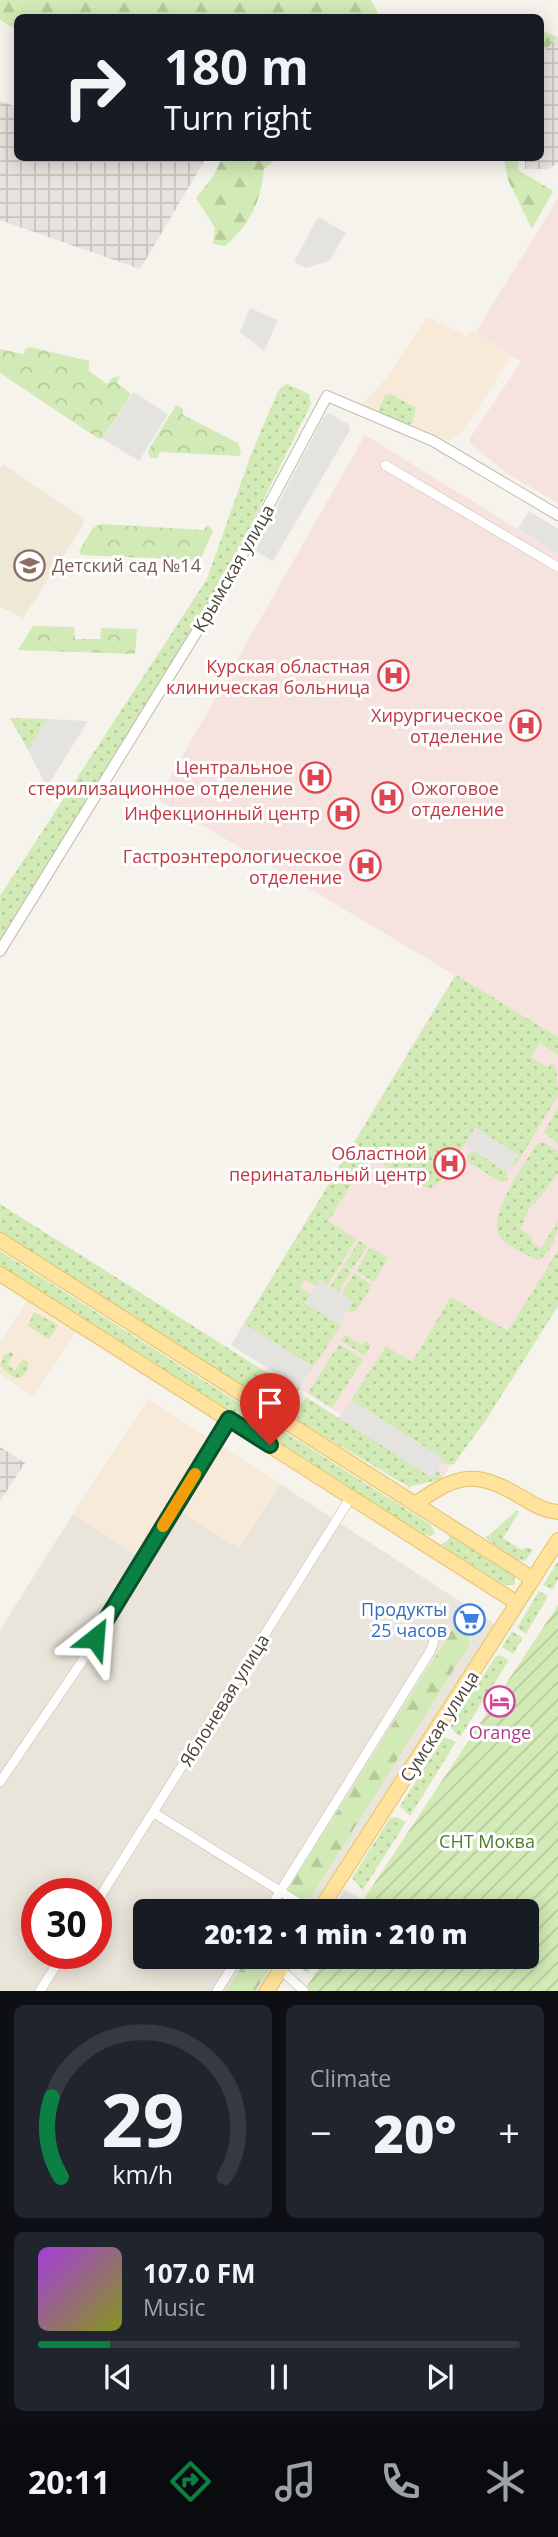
<!DOCTYPE html>
<meta charset="utf-8">
<style>
:root{--surface:#171b24;--page:#20242c;--text:#f1f3f6;--muted:#9ea1a6;--line:#363941;--accent:#0b8043}
body{margin:0;font-family:"Open Sans",sans-serif;background:var(--page);color:var(--text);height:100vh;display:flex;flex-direction:column;font-size:26px;white-space:nowrap}
*{box-sizing:border-box;margin:0}
p{font-size:23px;color:var(--muted)}
.icon{flex:none;width:38px;height:38px;fill:none;stroke:currentColor;stroke-width:2;stroke-linecap:round;stroke-linejoin:round}
.map{position:relative;height:1991px;overflow:hidden}
.sheet{display:flex;flex-direction:column;gap:14px;padding:14px;background:#0d0f14;flex:1}
.sheet>*{flex:none}
.banner{position:absolute;left:14px;top:14px;width:530px;height:147px;border-radius:10px;box-shadow:0 4px 18px #0003;background:#171b24;color:var(--text);overflow:hidden}
.speed{position:absolute;left:21px;top:1878px;display:flex;gap:14px;font-size:35px;font-weight:700;text-align:center}
.speed>*{display:grid;place-content:center;width:91px;height:91px;border-radius:50%;background:var(--surface);box-shadow:0 4px 18px #0003;line-height:1}
.speed .limit{border:10px solid #d22;background:#fff;color:#111}
.pin{position:absolute;display:grid;place-items:center;width:60px;height:60px;color:#fff;margin:-72px -30px;border-radius:50% 50% 50% 0;rotate:-45deg;box-shadow:0 0 7px #0007}
.pin .icon{rotate:45deg}
.me{position:absolute;width:77px;margin:-38px;rotate:28deg;stroke-linejoin:round;filter:drop-shadow(0 0 5px #0008)}
.turn{display:flex;align-items:center;gap:24px;height:147px;padding:0 35px;font-size:32px}
.turn .icon{width:91px;height:91px;stroke-width:2.5}
.turn b{display:block;font-size:49px;line-height:60px}
.big{font-size:52px;font-weight:800;line-height:1.1}
.sheet .card{flex:1;display:flex;flex-direction:column;justify-content:center;gap:10px;min-width:0;padding:0 24px;border-radius:10px;background:var(--page)}
.sheet .dial{align-items:center;gap:0}
.dial svg{height:182px;overflow:visible;fill:none;stroke:var(--line);stroke-width:7;stroke-linecap:round;text-anchor:middle}
.dial text{fill:var(--text);stroke:none}
.song{display:flex;align-items:center;gap:21px}
.cover{width:84px;height:84px;border-radius:10px;background:linear-gradient(135deg,hsl(280 70% 55%),hsl(70 70% 35%))}
.played{height:7px;border-radius:4px;background:linear-gradient(90deg,var(--accent) 15%,var(--line) 15%)}
.keys{display:flex;justify-content:space-around;direction:ltr}
.heat{display:flex;justify-content:space-between;align-items:center;font-size:38px;direction:ltr}
.sheet .tiles{flex:1;display:grid;gap:14px;grid-template-columns:1fr 1fr}
.card:last-child{grid-column:span 2}
.trip{position:absolute;left:133px;top:1899px;width:406px;height:70px;border-radius:10px;background:var(--surface);box-shadow:0 4px 18px #0003;font-weight:800;line-height:70px;text-align:center}
.dock{display:flex;height:112px;justify-content:space-around;align-items:center;background:#090b0e;color:var(--muted)}
.dock .icon{width:49px;height:49px}
.dock .on{color:var(--accent)}
.dock b{font-size:32px;color:var(--text)}
.map>svg:first-child{display:block}
</style>
<div class="map">
<svg width="558" height="1991" viewBox="0 0 558 1991">
<defs>
<pattern id="industrial-grid" width="8" height="8" patternUnits="userSpaceOnUse" patternTransform="scale(1.75)"><rect width="8" height="8" fill="#e6e2dd"/><path d="M0 4h8M4 0v8" fill="none" stroke="#c7c3be"/></pattern>
<pattern id="grass-dots" width="8" height="8" patternUnits="userSpaceOnUse" patternTransform="scale(1.75)"><rect width="8" height="8" fill="#d2eab5"/><path d="M2 2h.1M6 6h.1" fill="none" stroke="#b6ca9c" stroke-width="1.8" stroke-linecap="round"/></pattern>
<pattern id="forest-firs" width="22" height="20" patternUnits="userSpaceOnUse" patternTransform="scale(1.75)"><rect width="22" height="20" fill="#d2eab5"/><path d="M5 1l3.5 6h-7zM16 11l3.5 6h-7z" fill="#b6ca9c"/></pattern>
<pattern id="park-crowns" width="20" height="18" patternUnits="userSpaceOnUse" patternTransform="scale(1.75)"><rect width="20" height="18" fill="#d2eab5"/><path d="M2 6a3 3 0 1 1 6 0M12 15a3 3 0 1 1 6 0" fill="none" stroke="#b6ca9c"/></pattern>
<pattern id="garden-furrows" width="10" height="10" patternUnits="userSpaceOnUse" patternTransform="scale(1.75)"><rect width="10" height="10" fill="#d2eab5"/><path d="M-1 1l2-2M0 10L10 0M9 11l2-2" fill="none" stroke="#b6ca9c"/></pattern>
</defs>
<rect width="100%" height="100%" fill="#f6f3ec"/>
<path fill="#eae5da" fill-rule="evenodd" d="M280,1484L496,1625L313,1911H145V1956L284,1957L262,1991H0V1630L73,1514L139,1556L171,1506L239,1548ZM37,1894H96V1953H37Z"/>
<g fill="#f7ead8">
<path d="M427,317L467,336L471,331L476,332L512,356L463,430L449,441L362,404L387,377Z"/>
<path d="M30,1297L78,1328L33,1396L0,1374V1343Z"/>
<path d="M148,1399L280,1484L239,1548L171,1506L139,1556L73,1514Z"/>
</g>
<g fill="url(#industrial-grid)">
<path d="M558,37V163L548,169H525V158H541V54Z"/>
<path d="M0,101L17,107L18,158H206L140,269L0,220Z"/>
<path d="M0,1447L25,1463L0,1501Z"/>
</g>
<path fill="#efe8d6" d="M3,464L84,519V524L23,618L0,607V469Z"/>
<g fill="#f6e3e0">
<path d="M558,198V503L506,473L470,443V438L521,362L476,332Z"/>
<path d="M365,435L558,554V1290L442,1479L231,1345L455,975L158,799Z"/>
</g>
<g fill="url(#grass-dots)">
<path d="M287,384L309,394L311,404L228,571L0,943V896L207,579L252,452L279,389Z"/>
<path d="M391,394L416,408L412,423L408,425L378,412L385,395Z"/>
<path d="M10,718L47,719L28,750Z"/>
<path d="M456,975L558,1037V1055L540,1043L531,1057L548,1068L551,1063L556,1067L558,1096L515,1166L511,1165L518,1155L475,1128L442,1180L432,1188L420,1187L369,1156L328,1221L356,1239L328,1285L320,1280L316,1287L304,1280L300,1287L311,1294L306,1304L341,1325L306,1378L312,1366L244,1324Z"/>
<path d="M558,1107V1144L544,1132Z"/>
<path d="M543,1142L558,1151V1173L535,1204L532,1203L520,1229L533,1238L531,1242L541,1248L558,1221C558,1235 551,1253 538,1260C528,1255 501,1244 498,1233C490,1212 525,1163 536,1145Z"/>
<path d="M474,1151L507,1172V1180L501,1182L468,1162L466,1156Z"/>
<path d="M0,1204L288,1386L300,1387L291,1407L278,1410L0,1233Z"/>
<path d="M359,1241L367,1246L352,1270L344,1265Z"/>
<path d="M370,1247L388,1258L374,1282L356,1271Z"/>
<path d="M558,1250V1306L486,1420L453,1465L442,1463L444,1459L351,1400L386,1346L412,1362L451,1297L508,1331Z"/>
<path d="M0,1251L431,1525L435,1533L430,1536L423,1534L0,1265Z"/>
<path d="M343,1266L351,1272L339,1292L330,1287Z"/>
<path d="M354,1273L372,1285L355,1312L347,1311L353,1301L342,1294Z"/>
<path d="M34,1312L58,1325L49,1339L28,1326Z"/>
<path d="M345,1335L362,1345L365,1341L371,1345L365,1356L341,1341Z"/>
<path d="M339,1344L363,1359L332,1408L308,1393Z"/>
<path d="M11,1352L14,1354L7,1365L15,1370L23,1359L28,1362V1370L20,1378H15L0,1366L4,1355Z"/>
<path d="M306,1397L432,1477L438,1469L442,1479L409,1487L297,1420V1411Z"/>
<path d="M517,1510L519,1512L503,1538L522,1550L527,1547L533,1550L525,1561L512,1559L486,1538Z"/>
<path d="M449,1531L514,1573L515,1585H504L441,1545L449,1539Z"/>
<path d="M558,1561V1579L552,1590L543,1585Z"/>
<path d="M539,1591L548,1596L526,1634L517,1628Z"/>
<path d="M512,1631L523,1638L513,1654L502,1647Z"/>
<path d="M500,1655L509,1660L460,1737L450,1727L496,1656Z"/>
<path d="M444,1737L456,1742L410,1816L400,1806Z"/>
<path d="M396,1817L406,1822L363,1890L352,1878L390,1818Z"/>
<path d="M301,1957H319L308,1973L296,1965Z"/>
</g>
<g fill="url(#forest-firs)">
<path d="M0,0H371L380,17L18,18L17,30L0,20Z"/>
<path d="M542,31L558,37L541,54V32Z"/>
<path d="M222,158H278L264,169C261,201 250,225 225,246L213,244L215,228L196,198L214,175Z"/>
<path d="M504,158H519L518,170L553,191L532,229L508,180Z"/>
<path d="M454,1627L469,1637V1645L311,1897L300,1899L287,1891Z"/>
<path d="M248,1957H277L255,1991H226Z"/>
</g>
<g fill="url(#park-crowns)">
<path d="M30,347L89,361V371L107,384L112,378L120,376L117,383L131,394L103,438L99,439L0,373V349L23,354L26,348Z"/>
<path d="M176,405L183,409V415L238,443L241,453L239,456L160,452L157,458H150L148,451Z"/>
<path d="M101,524L203,530L208,525L213,531L200,560L81,555L79,551L93,528Z"/>
<path d="M33,626L74,627L75,639H100L101,628L137,629L135,654L18,650Z"/>
</g>
<path fill="url(#garden-furrows)" d="M558,1605V1991H304L326,1957L527,1956V1911H356Z"/>
<g fill="#e5e3e0">
<path d="M318,217L346,233L329,261L306,268L294,262Z"/>
<path d="M250,308L278,320L264,351L240,332Z"/>
<path d="M133,392L168,414L139,461L103,439Z"/>
<path d="M329,413L348,424L350,430L273,561L254,550L323,418Z"/>
<path d="M529,511L558,529V554L518,529Z"/>
<path d="M47,719L88,721L47,787L28,750Z"/>
<path d="M475,1128L518,1155L507,1172L464,1145Z"/>
<path d="M320,1280L353,1301L339,1324L305,1304Z"/>
<path d="M244,1324L313,1366L300,1387L231,1345Z"/>
<path d="M351,1400L444,1459L432,1478L339,1418Z"/>
<path d="M344,1889L359,1898L351,1911L335,1904Z"/>
</g>
<g fill="none" stroke-linecap="round" stroke-linejoin="round">
<defs>
<g id="minor">
<path d="M385,465L558,567"/>
<path d="M0,1782L85,1657L115,1601L229,1419"/>
<path d="M154,1813L312,1911"/>
<path d="M96,1903L351,1497"/>
<path d="M268,1911L431,1650L437,1630"/>
<path d="M281,1970L304,1991"/>
<path d="M40,1991L64,1953"/>
<path d="M217,1991L239,1956"/>
</g>
<path id="tertiary" d="M0,951L231,576L327,396L433,441L558,515"/>
<g id="primary">
<path d="M0,1240L533,1579"/>
<path d="M0,1274L517,1603"/>
<path d="M415,1504C459,1473 476,1470 523,1498C535,1505 544,1511 558,1512"/>
<path d="M319,1911L558,1540"/>
<path d="M267,1991L289,1956"/>
</g>
</defs>
<use href="#minor" stroke="#c2bbae" stroke-width="10"/>
<use href="#tertiary" stroke="#c2bbae" stroke-width="12"/>
<use href="#primary" stroke="#e6c16a" stroke-width="16"/>
<use href="#minor" stroke="#fff" stroke-width="9"/>
<use href="#tertiary" stroke="#fff" stroke-width="10"/>
<use href="#primary" stroke="#ffe39c" stroke-width="14"/>
</g>
<g fill="none" stroke-linecap="round" stroke-linejoin="round">
<defs>
<path id="route" d="M95,1638L229,1419L270,1445"/>
</defs>
<use href="#route" stroke="#07532c" stroke-width="18"/>
<use href="#route" stroke="#0b8043" stroke-width="12"/>
<path stroke="#f59e0b" stroke-width="12" d="M163,1526L195,1474"/>
</g>
<defs>
<symbol id="school-ring" viewBox="-11 -11 22 22"><circle r="9.5" fill="#fff" stroke="#8d6e63" stroke-width="1.5"/><path d="M0-5L7-2L0 1L-7-2ZM-4 1L0 2.5L4 1V4Q0 6-4 4Z" fill="#8d6e63"/></symbol>
<symbol id="hospital-ring" viewBox="-11 -11 22 22"><circle r="9.5" fill="#fff" stroke="#e0444e" stroke-width="1.5"/><path d="M-5-5h3v3.5h4V-5h3V5h-3V1.5h-4V5h-3Z" fill="#e0444e"/></symbol>
<symbol id="supermarket-ring" viewBox="-11 -11 22 22"><circle r="9.5" fill="#fff" stroke="#3f7fe0" stroke-width="1.5"/><path d="M-6-5.5h2.5l.6 2H6L4.5 2H-2.5L-4.4-4H-6ZM-1.5 3.2a1.3 1.3 0 1 0 .1 0ZM3 3.2a1.3 1.3 0 1 0 .1 0Z" fill="#3f7fe0"/></symbol>
<symbol id="hotel-ring" viewBox="-11 -11 22 22"><circle r="9.5" fill="#fff" stroke="#d1479c" stroke-width="1.5"/><path d="M-6-4.5h1.5V1H6V5H4.5V3h-9V5H-6ZM-4 0a1.8 1.8 0 1 1 3.6 0ZM.5 0V-2.5h3Q6-2.5 6 0Z" fill="#d1479c"/></symbol>
</defs>
<g fill-rule="evenodd">
<use href="#school-ring" x="12" y="548" width="35" height="35"/>
<use href="#hospital-ring" x="376" y="658" width="35" height="35"/>
<use href="#hospital-ring" x="508" y="708" width="35" height="35"/>
<use href="#hospital-ring" x="298" y="760" width="35" height="35"/>
<use href="#hospital-ring" x="370" y="780" width="35" height="35"/>
<use href="#hospital-ring" x="326" y="796" width="35" height="35"/>
<use href="#hospital-ring" x="348" y="848" width="35" height="35"/>
<use href="#hospital-ring" x="432" y="1146" width="35" height="35"/>
<use href="#supermarket-ring" x="452" y="1602" width="35" height="35"/>
<use href="#hotel-ring" x="482" y="1684" width="35" height="35"/>
</g>
<g text-anchor="middle" dominant-baseline="central" stroke-width="6" stroke-linejoin="round" paint-order="stroke">
<g font-size="18" fill="#785e54" stroke="#fff" text-anchor="start">
<text x="52" y="565">Детский сад №14</text>
</g>
<g font-size="18" fill="#4b4439" stroke="#fff">
<text transform="translate(233 568) rotate(-60)">Крымская улица</text>
<text transform="translate(224 1700) rotate(-58)">Яблоневая улица</text>
<text transform="translate(439 1726) rotate(-57)">Сумская улица</text>
</g>
<g font-size="18" fill="#be3a42" stroke="#fff" text-anchor="end">
<text x="370" y="666">Курская областная<tspan x="370" dy="21">клиническая больница</tspan></text>
<text x="503" y="715">Хирургическое<tspan x="503" dy="21">отделение</tspan></text>
<text x="293" y="767">Центральное<tspan x="293" dy="21">стерилизационное отделение</tspan></text>
<text x="411" y="788" text-anchor="start">Ожоговое<tspan x="411" dy="21">отделение</tspan></text>
<text x="320" y="813">Инфекционный центр</text>
<text x="342" y="856">Гастроэнтерологическое<tspan x="342" dy="21">отделение</tspan></text>
<text x="427" y="1153">Областной<tspan x="427" dy="21">перинатальный центр</tspan></text>
</g>
<g font-size="18" fill="#366cbe" stroke="#fff" text-anchor="end">
<text x="447" y="1609">Продукты<tspan x="447" dy="21">25 часов</tspan></text>
</g>
<g font-size="18" fill="#b23c85" stroke="#fff">
<text x="500" y="1732">Orange</text>
</g>
<g font-size="18" fill="#4a7f2a" stroke="#fff">
<text x="487" y="1841">СНТ Моква</text>
</g>
</g>
</svg>
<div class="speed"><div class="limit">30</div></div>
<div class="pin" style="left:270px;top:1445px;background:#d93025"><svg class="icon" aria-label="arrive" viewBox="0 0 24 24"><path d="M6 21V4h12l-3 4 3 4H6"/></svg></div>
<svg class="me" style="left:95px;top:1638px" viewBox="-20 -20 40 40"><path d="M0-17L14 15 0 8-14 15z" fill="#0b8043" stroke="#fff" stroke-width="4"/></svg>
<div class="trip">20:12 · 1 min · 210 m</div>
<div class="banner">
<div class="turn"><svg class="icon" aria-label="right" viewBox="0 0 24 24"><path d="M7 20v-9h11M14 6l5 5-5 5"/></svg><div><b>180 m</b>Turn right</div></div>
</div>
</div>
<section class="sheet">
<div class="tiles">
<div class="card dial"><svg viewBox="0 0 100 80">
<path d="M14 69A42 42 0 1 1 86 69"/>
<path d="M14 69A42 42 0 0 1 10 34" stroke="#0b8043"/>
<text x="50" y="56" font-size="32" font-weight="700">29</text>
<text x="50" y="72" font-size="11">km/h</text>
</svg></div>
<div class="card"><p>Climate</p>
<div class="heat"><a>−</a><b class="big">20°</b><a>+</a></div>
</div>
<div class="card">
<div class="song"><i class="cover"></i><div><b>107.0 FM</b><p>Music</p></div></div>
<div class="played"></div>
<div class="keys"><svg class="icon" aria-label="previous" viewBox="0 0 24 24"><path d="M18 5L8 12l10 7zM5 5v14"/></svg><svg class="icon" aria-label="pause" viewBox="0 0 24 24"><path d="M8 5v14M16 5v14"/></svg><svg class="icon" aria-label="next" viewBox="0 0 24 24"><path d="M6 5l10 7-10 7zM19 5v14"/></svg></div>
</div>
</div>
</section>
<nav class="dock">
<b>20:11</b>
<svg class="icon on" aria-label="directions" viewBox="0 0 24 24"><path d="M12 3l9 9-9 9-9-9zM9 14v-3h6M13 9l2 2-2 2"/></svg>
<svg class="icon" aria-label="music" viewBox="0 0 24 24"><path d="M9 18V5l10-2v13"/><circle cx="6" cy="18" r="3"/><circle cx="16" cy="16" r="3"/></svg>
<svg class="icon" aria-label="phone" viewBox="0 0 24 24"><path d="M5 4h4l2 5-3 2q2 4 5 5l2-3 5 2v4C11 20 4 13 5 4z"/></svg>
<svg class="icon" aria-label="climate" viewBox="0 0 24 24"><path d="M12 3v18M4 7l16 10M4 17L20 7"/></svg>
</nav>
